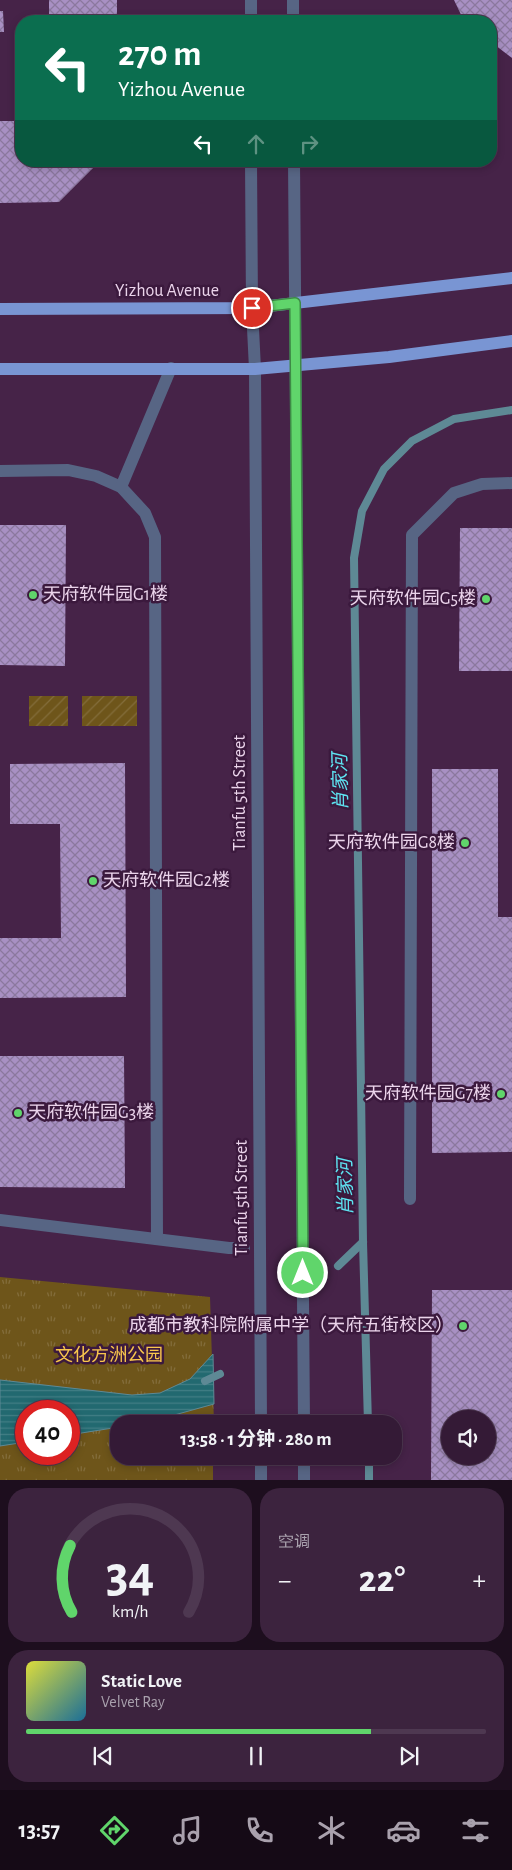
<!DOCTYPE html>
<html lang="zh">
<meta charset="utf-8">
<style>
:root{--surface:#341a36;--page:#3c233e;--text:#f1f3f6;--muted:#a9a1ad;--line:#4e3851;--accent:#60d56b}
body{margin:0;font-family:"Alegreya Sans","Noto Sans SC",sans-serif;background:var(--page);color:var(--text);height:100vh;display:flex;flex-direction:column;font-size:19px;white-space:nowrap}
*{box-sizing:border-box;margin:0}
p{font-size:16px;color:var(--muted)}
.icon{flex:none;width:28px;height:28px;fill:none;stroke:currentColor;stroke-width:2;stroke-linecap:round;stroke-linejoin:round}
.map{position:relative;height:1480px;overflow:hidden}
.sheet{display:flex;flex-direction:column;gap:8px;padding:8px;background:#1d0e1e;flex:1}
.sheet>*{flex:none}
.top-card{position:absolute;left:15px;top:15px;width:482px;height:152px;border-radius:20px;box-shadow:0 2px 8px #0003,0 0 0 1px var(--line);background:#0b6e4f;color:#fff;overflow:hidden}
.buttons{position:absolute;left:441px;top:1410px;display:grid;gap:10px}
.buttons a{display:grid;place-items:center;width:55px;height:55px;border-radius:50%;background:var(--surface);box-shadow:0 2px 8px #0003,0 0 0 1px var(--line);font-size:25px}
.speed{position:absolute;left:15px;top:1400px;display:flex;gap:10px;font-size:25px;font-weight:700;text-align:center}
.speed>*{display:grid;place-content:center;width:65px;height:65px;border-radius:50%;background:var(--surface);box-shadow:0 2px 8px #0003,0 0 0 1px var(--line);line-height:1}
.speed .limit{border:8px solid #d22;background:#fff;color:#111}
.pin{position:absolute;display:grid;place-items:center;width:42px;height:42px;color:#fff;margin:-21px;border:2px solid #fff;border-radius:50%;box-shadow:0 1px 5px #0007}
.me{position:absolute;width:55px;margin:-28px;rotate:0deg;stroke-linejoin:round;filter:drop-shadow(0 0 4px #0008)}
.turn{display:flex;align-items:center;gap:18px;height:105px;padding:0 20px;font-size:22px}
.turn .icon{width:65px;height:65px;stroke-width:2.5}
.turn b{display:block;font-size:35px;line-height:42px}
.lanes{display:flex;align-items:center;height:48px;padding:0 20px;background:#0003;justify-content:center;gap:25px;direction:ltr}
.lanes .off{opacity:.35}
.big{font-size:38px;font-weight:700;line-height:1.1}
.sheet .card{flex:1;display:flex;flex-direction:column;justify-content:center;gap:8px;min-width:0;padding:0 18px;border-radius:20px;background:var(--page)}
.sheet .dial{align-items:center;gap:0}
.dial svg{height:130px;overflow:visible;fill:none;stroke:var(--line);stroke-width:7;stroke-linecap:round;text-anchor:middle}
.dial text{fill:var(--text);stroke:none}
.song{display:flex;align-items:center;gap:15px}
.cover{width:60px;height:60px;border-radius:8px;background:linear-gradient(135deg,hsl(60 70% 55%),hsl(200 70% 35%))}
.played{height:5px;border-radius:2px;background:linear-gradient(90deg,var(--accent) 75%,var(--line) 75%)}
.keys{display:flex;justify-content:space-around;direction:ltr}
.heat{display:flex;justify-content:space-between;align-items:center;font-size:28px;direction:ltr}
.sheet .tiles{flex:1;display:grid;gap:8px;grid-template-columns:1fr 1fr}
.card:last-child{grid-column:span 2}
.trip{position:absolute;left:110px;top:1415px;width:292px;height:50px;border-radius:20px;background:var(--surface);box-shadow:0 2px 8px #0003,0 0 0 1px var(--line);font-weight:700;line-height:50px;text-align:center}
.menu{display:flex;height:80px;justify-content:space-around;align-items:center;background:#150a16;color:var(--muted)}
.menu .icon{width:35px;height:35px}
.menu .current{color:var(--accent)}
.menu b{font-size:22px;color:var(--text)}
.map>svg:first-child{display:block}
</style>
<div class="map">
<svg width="512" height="1480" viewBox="0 0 512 1480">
<defs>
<pattern id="park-tufts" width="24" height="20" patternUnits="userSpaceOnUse" patternTransform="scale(1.25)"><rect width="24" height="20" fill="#6e551a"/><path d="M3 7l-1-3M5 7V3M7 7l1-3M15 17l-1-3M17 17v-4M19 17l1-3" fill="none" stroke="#836d3b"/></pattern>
<pattern id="garden-furrows" width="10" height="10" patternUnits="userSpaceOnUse" patternTransform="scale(1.25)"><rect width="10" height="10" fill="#6e551a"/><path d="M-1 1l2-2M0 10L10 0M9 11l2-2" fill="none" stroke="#836d3b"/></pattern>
<pattern id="water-rules" width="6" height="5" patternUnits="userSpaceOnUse" patternTransform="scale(1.25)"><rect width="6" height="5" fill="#226970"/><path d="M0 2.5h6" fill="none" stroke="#427e85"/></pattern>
<pattern id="building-cross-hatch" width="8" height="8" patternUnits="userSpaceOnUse" patternTransform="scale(1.25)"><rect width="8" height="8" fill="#a890c3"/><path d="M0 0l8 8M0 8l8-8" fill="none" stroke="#8b789e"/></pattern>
</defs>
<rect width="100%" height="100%" fill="#462348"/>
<path fill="url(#park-tufts)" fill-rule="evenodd" d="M0,1277L210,1297L214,1424H119V1456H213V1480H0ZM26,1411H69V1454H26Z"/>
<g fill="url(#garden-furrows)">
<rect x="29" y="696" width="39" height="30"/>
<rect x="82" y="696" width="55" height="30"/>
</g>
<path fill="url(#water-rules)" stroke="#5e8995" d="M213,1354L214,1404L149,1422L119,1424V1427L69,1435V1411H26V1442L0,1446V1380L132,1395L160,1393L190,1379Z"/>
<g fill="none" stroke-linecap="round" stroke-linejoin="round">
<g stroke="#5e8995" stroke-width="8">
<path d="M338,1266L363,1242"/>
<path d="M205,1381L220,1374"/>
<path d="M368,1424L363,1242L354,558L362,511L384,469L412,441L454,419L512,410"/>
<path d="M369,1456V1480"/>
</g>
</g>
<g fill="url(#building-cross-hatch)" fill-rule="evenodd">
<rect x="49" y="0" width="68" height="21"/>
<path d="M454,0H512V58L491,42V21H464Z"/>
<path d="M0,11H3L4,32H0Z"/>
<path d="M0,121H21V161H100L59,202L0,203Z"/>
<path d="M0,525H66L65,666L0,665Z"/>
<path d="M460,528H512V671H459Z"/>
<path d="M125,763L126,997L0,998V938H61L60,824H10V764Z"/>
<path d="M432,769H498V917H512V1152L432,1153Z"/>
<path d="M0,1056H124L125,1188L0,1187Z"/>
<path d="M432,1290H512V1480H431ZM450,1419H488V1456H450Z"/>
</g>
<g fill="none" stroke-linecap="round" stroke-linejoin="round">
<g stroke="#576584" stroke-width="12">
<path d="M0,471L68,470L96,476L121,487"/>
<path d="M410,1199L412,535L454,493L482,484L512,483"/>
<path d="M0,1220L229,1248H244"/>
<path d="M157,1239L155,537L145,513L121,487L171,368"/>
</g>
<g stroke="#576584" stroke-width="12">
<path d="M251,0V21"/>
<path d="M293,0V21"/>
<path d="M251,161L252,308L255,369L261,1424"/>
<path d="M294,161L304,1424"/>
<path d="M261,1456V1480"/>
<path d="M304,1456V1480"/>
</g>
<g stroke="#7995d3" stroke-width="12">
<path d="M0,309L252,308L512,278"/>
<path d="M0,369H255L389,357L512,341"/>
</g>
</g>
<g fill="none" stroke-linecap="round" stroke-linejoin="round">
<defs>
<path id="route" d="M252,308L295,303L303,1273"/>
</defs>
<use href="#route" stroke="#3e8a46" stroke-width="12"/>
<use href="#route" stroke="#60d56b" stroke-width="9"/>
</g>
<g fill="#60d56b" stroke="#3b193d" stroke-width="2">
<circle cx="33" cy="595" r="5"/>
<circle cx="486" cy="599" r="5"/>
<circle cx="465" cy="843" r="5"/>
<circle cx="93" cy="881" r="5"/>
<circle cx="501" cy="1094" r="5"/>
<circle cx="18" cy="1113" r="5"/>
<circle cx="463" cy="1326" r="5"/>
</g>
<g text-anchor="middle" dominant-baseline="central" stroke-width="5" stroke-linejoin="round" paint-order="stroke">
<g font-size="18" fill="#ebd4eb" stroke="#3b193d">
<text x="167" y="291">Yizhou Avenue</text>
<text transform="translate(240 793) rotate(-90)">Tianfu 5th Street</text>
<text transform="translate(242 1198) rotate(-90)">Tianfu 5th Street</text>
</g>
<g font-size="18" fill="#ebd4eb" stroke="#3b193d" text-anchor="end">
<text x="43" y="595" text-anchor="start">天府软件园G1楼</text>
<text x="476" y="599">天府软件园G5楼</text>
<text x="455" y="843">天府软件园G8楼</text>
<text x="103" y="881" text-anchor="start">天府软件园G2楼</text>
<text x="491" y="1094">天府软件园G7楼</text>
<text x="28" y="1113" text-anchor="start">天府软件园G3楼</text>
<text x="453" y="1326">成都市教科院附属中学（天府五街校区）</text>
</g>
<g font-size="18" fill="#f9c64d" stroke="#3b193d">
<text x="109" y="1356">文化方洲公园</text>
</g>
<g font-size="19" font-style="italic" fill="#5ee3f1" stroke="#3b193d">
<text transform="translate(341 782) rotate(-91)">肖家河</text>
<text transform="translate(346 1187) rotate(-91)">肖家河</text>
</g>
</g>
</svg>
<div class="buttons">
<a><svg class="icon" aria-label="sound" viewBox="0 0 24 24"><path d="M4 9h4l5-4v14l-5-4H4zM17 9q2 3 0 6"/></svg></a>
</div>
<div class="speed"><div class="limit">40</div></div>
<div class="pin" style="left:252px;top:308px;background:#d93025"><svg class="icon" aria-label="arrive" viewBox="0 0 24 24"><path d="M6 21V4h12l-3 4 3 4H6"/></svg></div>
<svg class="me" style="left:303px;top:1273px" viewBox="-20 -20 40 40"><circle r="17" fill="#60d56b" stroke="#fff" stroke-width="3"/><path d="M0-11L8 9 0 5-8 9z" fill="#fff"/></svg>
<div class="trip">13:58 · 1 分钟 · 280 m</div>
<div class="top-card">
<div class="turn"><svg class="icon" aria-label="left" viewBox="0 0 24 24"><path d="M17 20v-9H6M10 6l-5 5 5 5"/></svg><div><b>270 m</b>Yizhou Avenue</div></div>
<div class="lanes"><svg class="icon" aria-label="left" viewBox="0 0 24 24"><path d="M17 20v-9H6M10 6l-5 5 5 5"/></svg><svg class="icon off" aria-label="ahead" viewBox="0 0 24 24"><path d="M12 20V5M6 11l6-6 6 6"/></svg><svg class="icon off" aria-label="right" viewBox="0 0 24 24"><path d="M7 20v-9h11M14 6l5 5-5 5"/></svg></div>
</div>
</div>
<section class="sheet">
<div class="tiles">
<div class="card dial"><svg viewBox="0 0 100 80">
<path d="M14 69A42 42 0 1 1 86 69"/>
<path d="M14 69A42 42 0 0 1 13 28" stroke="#60d56b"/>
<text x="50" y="56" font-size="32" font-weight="700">34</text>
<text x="50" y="72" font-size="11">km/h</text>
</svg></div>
<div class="card"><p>空调</p>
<div class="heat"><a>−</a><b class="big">22°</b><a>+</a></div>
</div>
<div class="card">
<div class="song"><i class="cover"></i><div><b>Static Love</b><p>Velvet Ray</p></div></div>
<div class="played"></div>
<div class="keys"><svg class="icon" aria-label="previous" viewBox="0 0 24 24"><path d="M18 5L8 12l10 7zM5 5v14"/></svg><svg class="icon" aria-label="pause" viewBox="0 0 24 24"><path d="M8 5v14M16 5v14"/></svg><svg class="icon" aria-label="next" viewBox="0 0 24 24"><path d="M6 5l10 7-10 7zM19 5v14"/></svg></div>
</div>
</div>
</section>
<nav class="menu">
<b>13:57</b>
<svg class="icon current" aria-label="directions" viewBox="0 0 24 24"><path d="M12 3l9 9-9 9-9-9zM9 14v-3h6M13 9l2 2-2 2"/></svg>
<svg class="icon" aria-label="music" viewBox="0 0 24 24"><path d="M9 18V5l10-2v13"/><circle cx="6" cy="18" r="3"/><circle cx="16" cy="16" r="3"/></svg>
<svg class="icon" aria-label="phone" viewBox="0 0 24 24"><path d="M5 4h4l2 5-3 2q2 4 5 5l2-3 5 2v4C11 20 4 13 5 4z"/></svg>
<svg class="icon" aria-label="climate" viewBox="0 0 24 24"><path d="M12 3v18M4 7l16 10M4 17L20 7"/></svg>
<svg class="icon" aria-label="car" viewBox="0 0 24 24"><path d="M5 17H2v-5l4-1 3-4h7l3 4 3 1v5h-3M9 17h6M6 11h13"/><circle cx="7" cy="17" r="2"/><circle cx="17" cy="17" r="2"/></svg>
<svg class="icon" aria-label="filters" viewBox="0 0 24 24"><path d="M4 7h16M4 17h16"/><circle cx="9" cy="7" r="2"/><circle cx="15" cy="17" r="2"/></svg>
</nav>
